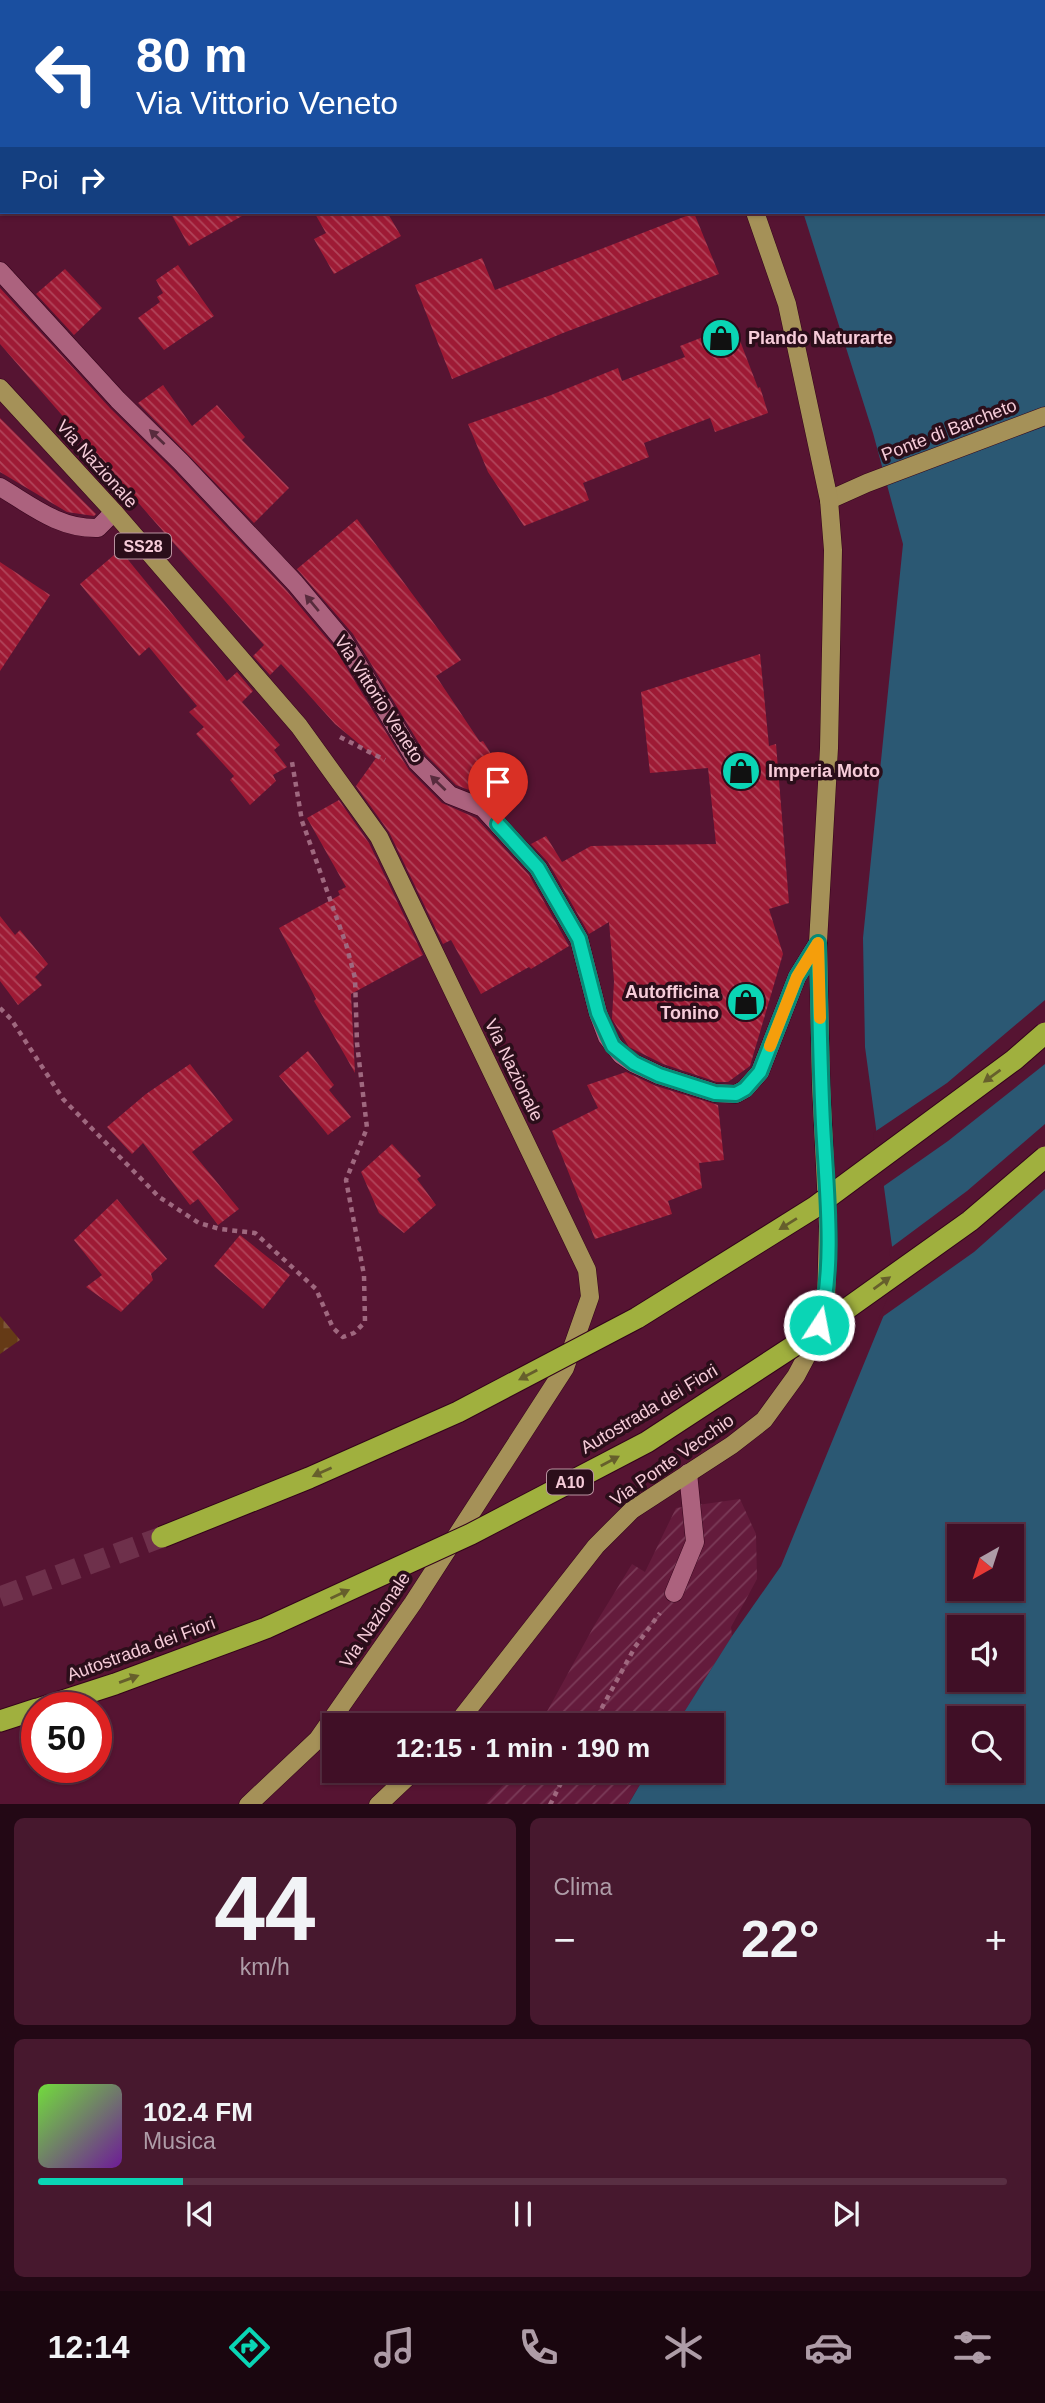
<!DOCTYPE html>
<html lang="it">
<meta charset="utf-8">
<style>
:root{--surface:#400f26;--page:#47182e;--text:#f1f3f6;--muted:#ae9ca7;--line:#592f43;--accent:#0ad5b5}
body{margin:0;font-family:Helvetica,sans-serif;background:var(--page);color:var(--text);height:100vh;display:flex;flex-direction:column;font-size:26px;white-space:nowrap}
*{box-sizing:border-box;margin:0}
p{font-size:23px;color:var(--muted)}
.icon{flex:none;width:38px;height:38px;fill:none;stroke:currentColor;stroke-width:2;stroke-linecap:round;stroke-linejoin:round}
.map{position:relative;height:1804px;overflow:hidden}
.side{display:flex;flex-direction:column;gap:14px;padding:14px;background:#230815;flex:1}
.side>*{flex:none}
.hud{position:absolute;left:0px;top:0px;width:1046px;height:214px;box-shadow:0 2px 5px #0004,0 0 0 2px var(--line);background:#1a4fa0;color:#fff;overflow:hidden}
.needle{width:46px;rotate:219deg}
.tools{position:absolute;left:947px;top:1524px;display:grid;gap:14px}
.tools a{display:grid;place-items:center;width:77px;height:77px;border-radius:0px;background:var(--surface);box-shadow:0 2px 5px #0004,0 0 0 2px var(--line);font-size:35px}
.speed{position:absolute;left:21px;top:1692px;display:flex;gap:14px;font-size:35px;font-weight:700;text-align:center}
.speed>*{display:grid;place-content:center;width:91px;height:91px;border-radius:50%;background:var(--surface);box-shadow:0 2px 5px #0004,0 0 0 2px var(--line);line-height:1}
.speed .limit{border:10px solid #d22;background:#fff;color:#111}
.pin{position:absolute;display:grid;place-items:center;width:60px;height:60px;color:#fff;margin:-72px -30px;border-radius:50% 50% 50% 0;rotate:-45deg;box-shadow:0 0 7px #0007}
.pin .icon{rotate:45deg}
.me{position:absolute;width:77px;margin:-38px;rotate:11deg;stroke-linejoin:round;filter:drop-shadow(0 0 5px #0008)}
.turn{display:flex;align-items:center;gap:24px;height:147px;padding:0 21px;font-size:32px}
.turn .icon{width:91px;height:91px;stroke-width:2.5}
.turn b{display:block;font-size:49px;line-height:60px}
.then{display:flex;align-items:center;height:66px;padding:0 21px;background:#0003;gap:14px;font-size:26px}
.big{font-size:52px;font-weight:800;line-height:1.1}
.side .card{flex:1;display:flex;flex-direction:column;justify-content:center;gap:10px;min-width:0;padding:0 24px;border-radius:10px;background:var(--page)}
.side .dial{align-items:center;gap:0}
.dial b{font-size:91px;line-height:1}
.song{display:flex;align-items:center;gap:21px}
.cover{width:84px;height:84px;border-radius:10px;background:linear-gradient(135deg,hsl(100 70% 55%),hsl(280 70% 35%))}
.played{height:7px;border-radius:4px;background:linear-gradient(90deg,var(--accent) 15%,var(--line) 15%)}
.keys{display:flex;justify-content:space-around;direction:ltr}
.heat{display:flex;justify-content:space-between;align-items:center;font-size:38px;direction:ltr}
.side .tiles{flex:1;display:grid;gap:14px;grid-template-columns:1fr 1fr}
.card:last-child{grid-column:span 2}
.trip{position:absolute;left:322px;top:1713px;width:402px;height:70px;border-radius:0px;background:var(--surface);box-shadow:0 2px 5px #0004,0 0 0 2px var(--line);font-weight:800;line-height:70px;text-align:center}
.tabs{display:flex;height:112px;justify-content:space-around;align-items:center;background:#1a060f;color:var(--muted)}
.tabs .icon{width:49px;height:49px}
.tabs .current{color:var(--accent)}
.tabs b{font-size:32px;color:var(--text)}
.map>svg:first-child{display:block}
</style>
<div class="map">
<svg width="1045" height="1805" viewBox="0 0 1045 1805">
<defs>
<pattern id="industrial-furrows" width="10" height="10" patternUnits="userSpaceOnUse" patternTransform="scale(1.75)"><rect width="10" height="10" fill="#641b3c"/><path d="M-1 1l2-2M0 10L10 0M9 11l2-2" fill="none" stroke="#7b3b58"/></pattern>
<pattern id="cemetery-stones" width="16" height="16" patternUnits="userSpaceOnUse" patternTransform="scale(1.75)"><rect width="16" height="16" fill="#653a16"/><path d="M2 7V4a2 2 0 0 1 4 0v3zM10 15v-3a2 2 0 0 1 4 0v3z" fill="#7c5537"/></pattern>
<pattern id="building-back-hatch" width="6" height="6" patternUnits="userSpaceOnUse" patternTransform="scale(1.75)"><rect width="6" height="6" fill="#9e1a35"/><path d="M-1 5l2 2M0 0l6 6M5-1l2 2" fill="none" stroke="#b1455b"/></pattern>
</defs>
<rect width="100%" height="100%" fill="#561432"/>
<g fill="url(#industrial-furrows)">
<path d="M740,1499L756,1534L757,1579L731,1627L732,1636L676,1725L539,1726L594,1626L632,1564L645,1572L676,1508Z"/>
<path d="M514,1771H648L628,1804L484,1805L510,1778Z"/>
</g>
<path fill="url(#cemetery-stones)" d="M0,1316L20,1340L0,1354Z"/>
<path fill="#2b5873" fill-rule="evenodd" d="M736,0H1045V1804L628,1805L648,1771H712V1726L676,1725L732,1636L781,1566L897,1283L865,1047L863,938L903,544L873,433L803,212H1045V2H737ZM959,1536H1012V1589H959ZM959,1628H1012V1680H959ZM959,1718H1012V1771H959Z"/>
<g fill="#561432">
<path d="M1045,1000V1064L948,1141L881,1188L873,1133L947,1083Z"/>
<path d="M1045,1124V1189L974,1252L878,1320L894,1283L889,1249L967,1191Z"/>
</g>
<g fill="url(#building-back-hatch)">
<path d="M170,212H249L189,246Z"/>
<path d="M314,212H387L401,236L334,274L314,239L326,233Z"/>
<path d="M694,213L719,274L563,333L452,379L415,285L482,258L495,290Z"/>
<path d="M178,265L214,316L164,350L138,318L160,302L157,297L163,293L156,280Z"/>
<path d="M65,269L102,308L74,335L36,294Z"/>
<path d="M0,288L110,408L173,470L287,591L334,647L409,770L442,803L476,818L529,875L569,946L531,969L529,967L481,994L451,940L443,944L389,832L356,786L376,758L335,724L281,664L270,675L253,656L264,645L155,522L0,344Z"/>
<path d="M734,325L758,388L760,387L768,413L715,432L710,418L644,443L649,457L583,483L589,500L524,526L488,472L468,424L551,395L618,368L622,381L685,357L680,346Z"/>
<path d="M163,385L192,426L217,405L245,437L242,440L289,488L254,523L138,403Z"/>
<path d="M0,418L96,514L94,516L67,512L0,472Z"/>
<path d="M357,519L461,660L436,676L480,742L483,741L515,792L497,807L487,797L456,785L426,755L353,634L297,569Z"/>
<path d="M120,550L227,681L237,672L253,691L242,702L280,745L274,750L287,767L273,775L276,781L250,805L230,780L234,776L196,734L204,727L189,712L197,706L149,647L139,656L80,584Z"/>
<path d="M0,562L50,595L0,671Z"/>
<path d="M760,654L769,746L776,744L789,903L769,909L783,954L750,1066L728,1082H717L663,1064L629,1047L612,1019L614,981L609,922L589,934L548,862L531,844L546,836L562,862L591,846L716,844L708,768L650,773L641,692Z"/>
<path d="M339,800L369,843L423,955L351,994L355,1073L314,1001L316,999L279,928L340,895L338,891L346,887L307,818Z"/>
<path d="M0,916L15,935L20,930L48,964L35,977L42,985L18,1005L0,981Z"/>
<path d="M308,1051L334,1085L329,1090L351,1117L328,1135L279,1076Z"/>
<path d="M190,1064L233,1120L192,1152L239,1209L218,1225L198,1199L190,1205L143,1143L132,1154L107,1127L146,1094Z"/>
<path d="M626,1072L656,1086L718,1105L724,1160L699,1163L702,1188L668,1201L672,1214L595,1239L552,1131L598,1108L587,1085Z"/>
<path d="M392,1144L421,1176L417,1179L436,1205L404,1233L379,1213L361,1172Z"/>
<path d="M117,1199L167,1259L151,1274L153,1280L121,1312L86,1287L102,1275L74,1240Z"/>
<path d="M240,1235L290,1275L263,1309L214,1266Z"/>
</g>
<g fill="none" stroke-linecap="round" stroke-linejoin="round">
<path stroke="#6e304b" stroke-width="21" stroke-dasharray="21 10" stroke-linecap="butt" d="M0,1597L162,1537"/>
<defs>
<g id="minor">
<path d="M0,271L118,400L181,462L295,583L343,640L417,762L450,795L483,808L538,868L579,939L598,1013L607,1037L621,1055L633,1063L659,1075L715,1093L736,1094L745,1089L760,1072L797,977L818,943"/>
<path d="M0,487C32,506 59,529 98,528L114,512"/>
<path d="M674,1593L695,1542L688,1473"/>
</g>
<g id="major">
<path d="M681,0V2"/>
<path d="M0,388L114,512L299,726L379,837L587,1270L590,1297L565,1368L413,1603L318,1739L248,1805"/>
<path d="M829,500L867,483L1045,416"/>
<path d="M455,1726L596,1546L632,1510L732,1445L764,1420L796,1376L812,1346L826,1304L828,1226L821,1085L818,943L829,748L833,550L829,500L787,304L755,212"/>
<path d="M378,1805L414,1771"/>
</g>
<path id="highway" d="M0,1721L37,1709"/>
</defs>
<use href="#minor" stroke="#33031a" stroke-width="19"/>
<use href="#major" stroke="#33031a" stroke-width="19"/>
<use href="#highway" stroke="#33031a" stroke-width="23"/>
<g stroke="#9f687f" stroke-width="4.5" stroke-dasharray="5 5" stroke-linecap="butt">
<path d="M340,737L385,760"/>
<path d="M0,1008L11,1019L63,1099L159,1197L199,1223L220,1229L255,1233L316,1289L333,1328L343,1337L354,1333L365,1322L364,1275L346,1180L367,1128L357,1043L355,978L346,944L302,821L292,762"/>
<path d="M592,1726L635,1647L660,1613"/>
<path d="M550,1805L567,1771"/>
</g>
<use href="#minor" stroke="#ac627e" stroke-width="18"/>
<use href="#major" stroke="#a59158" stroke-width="18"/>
<use href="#highway" stroke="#a0b03e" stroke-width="21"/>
<defs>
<g id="highway-bridge">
<path d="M162,1537L309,1478L458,1412L637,1318L815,1207L1014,1060L1045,1033"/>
<path d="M41,1708L115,1684L266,1628L471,1534L647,1442L803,1340L970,1221L1045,1157"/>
</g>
</defs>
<use href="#highway-bridge" stroke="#33031a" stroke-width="23" stroke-linecap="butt"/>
<use href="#highway-bridge" stroke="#a0b03e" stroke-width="21"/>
</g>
<defs><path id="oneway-solid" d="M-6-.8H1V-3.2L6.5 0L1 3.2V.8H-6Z" transform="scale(1.75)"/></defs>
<g fill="#582b3d">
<use href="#oneway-solid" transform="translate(157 437) rotate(-136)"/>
<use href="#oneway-solid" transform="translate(312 603) rotate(-130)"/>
<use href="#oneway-solid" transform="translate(438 783) rotate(-136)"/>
</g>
<g fill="#665f2c">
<use href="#oneway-solid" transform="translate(992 1076) rotate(144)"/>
<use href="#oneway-solid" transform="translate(788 1224) rotate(148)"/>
<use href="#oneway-solid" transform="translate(882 1283) rotate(-36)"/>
<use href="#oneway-solid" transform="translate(528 1375) rotate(152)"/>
<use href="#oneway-solid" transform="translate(610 1461) rotate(-28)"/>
<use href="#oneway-solid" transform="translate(322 1472) rotate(156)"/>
<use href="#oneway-solid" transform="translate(340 1594) rotate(-25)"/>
<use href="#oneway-solid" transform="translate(129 1679) rotate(-20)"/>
</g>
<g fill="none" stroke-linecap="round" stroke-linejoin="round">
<defs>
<path id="route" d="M498,824L538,868L579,939L598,1013L613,1046L634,1063L659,1075L715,1093L736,1094L745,1089L760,1072L797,977L818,943C819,1003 820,1063 823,1124C826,1183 836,1269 819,1325"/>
</defs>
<use href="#route" stroke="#068a76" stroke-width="18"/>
<use href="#route" stroke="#0ad5b5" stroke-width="12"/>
<path stroke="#f59e0b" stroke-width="12" d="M770,1046L797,977L818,943L820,1018"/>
</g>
<defs>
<symbol id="shop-disc" viewBox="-11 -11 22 22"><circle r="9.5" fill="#0ad5b5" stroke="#2b0e1a"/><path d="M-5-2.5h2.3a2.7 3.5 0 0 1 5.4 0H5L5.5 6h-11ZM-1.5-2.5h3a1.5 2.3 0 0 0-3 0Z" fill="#111"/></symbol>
</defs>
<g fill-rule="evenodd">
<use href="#shop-disc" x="699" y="316" width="44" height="44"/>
<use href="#shop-disc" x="719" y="749" width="44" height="44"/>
<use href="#shop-disc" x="724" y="980" width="44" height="44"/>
</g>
<g text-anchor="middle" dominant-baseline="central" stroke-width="7" stroke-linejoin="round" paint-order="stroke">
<g fill="#2b0e1a" stroke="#b993a0" stroke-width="2">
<rect x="115" y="533.5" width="56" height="25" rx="5"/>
<rect x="547" y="1469.5" width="46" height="25" rx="5"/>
</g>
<g font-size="16" font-weight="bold" fill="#f6ccd9">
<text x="143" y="546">SS28</text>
<text x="570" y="1482">A10</text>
</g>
<g font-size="18" font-weight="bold" fill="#f6ccd9" stroke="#2b0e1a" text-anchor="start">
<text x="748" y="338">Plando Naturarte</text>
<text x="768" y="771">Imperia Moto</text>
<text x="719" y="992" text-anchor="end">Autofficina<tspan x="719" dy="21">Tonino</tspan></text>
</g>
<g font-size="18" fill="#f6ccd9" stroke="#2b0e1a">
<text transform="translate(949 430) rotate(-21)">Ponte di Barcheto</text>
<text transform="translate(97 464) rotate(48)">Via Nazionale</text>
<text transform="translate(379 699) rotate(57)">Via Vittorio Veneto</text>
<text transform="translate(514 1070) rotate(64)">Via Nazionale</text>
<text transform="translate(649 1409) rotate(-31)">Autostrada dei Fiori</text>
<text transform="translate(672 1460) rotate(-35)">Via Ponte Vecchio</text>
<text transform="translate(375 1620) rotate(-56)">Via Nazionale</text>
<text transform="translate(141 1649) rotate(-20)">Autostrada dei Fiori</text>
</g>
</g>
</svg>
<div class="tools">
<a><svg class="needle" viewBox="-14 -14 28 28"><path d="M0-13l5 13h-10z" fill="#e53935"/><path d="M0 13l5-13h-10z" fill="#ae9ca7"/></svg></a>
<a><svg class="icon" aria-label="sound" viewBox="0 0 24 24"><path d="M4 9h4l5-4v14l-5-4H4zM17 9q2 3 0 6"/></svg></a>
<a><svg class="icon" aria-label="search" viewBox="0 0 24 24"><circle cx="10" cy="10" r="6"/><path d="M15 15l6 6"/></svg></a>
</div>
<div class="speed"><div class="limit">50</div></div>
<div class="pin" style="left:498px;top:824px;background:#d93025"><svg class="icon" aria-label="arrive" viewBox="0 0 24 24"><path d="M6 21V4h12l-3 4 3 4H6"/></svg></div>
<svg class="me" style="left:819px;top:1325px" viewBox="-20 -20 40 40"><circle r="17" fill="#0ad5b5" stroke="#fff" stroke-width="3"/><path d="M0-11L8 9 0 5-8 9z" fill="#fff"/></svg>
<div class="trip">12:15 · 1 min · 190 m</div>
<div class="hud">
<div class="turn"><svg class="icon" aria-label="left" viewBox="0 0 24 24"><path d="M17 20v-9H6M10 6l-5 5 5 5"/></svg><div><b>80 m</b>Via Vittorio Veneto</div></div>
<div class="then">Poi<svg class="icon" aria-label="right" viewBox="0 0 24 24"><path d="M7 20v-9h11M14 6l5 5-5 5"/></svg></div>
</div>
</div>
<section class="side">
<div class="tiles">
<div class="card dial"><b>44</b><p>km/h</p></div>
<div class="card"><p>Clima</p>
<div class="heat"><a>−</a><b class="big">22°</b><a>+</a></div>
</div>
<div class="card">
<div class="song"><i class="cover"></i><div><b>102.4 FM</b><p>Musica</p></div></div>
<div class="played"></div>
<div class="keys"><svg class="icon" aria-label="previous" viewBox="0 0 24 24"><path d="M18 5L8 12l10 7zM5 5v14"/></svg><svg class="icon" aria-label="pause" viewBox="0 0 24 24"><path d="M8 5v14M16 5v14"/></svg><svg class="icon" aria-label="next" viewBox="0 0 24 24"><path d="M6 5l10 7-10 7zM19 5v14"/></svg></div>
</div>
</div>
</section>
<nav class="tabs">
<b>12:14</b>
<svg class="icon current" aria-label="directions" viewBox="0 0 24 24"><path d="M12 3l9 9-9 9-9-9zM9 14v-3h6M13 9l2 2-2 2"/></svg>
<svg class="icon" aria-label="music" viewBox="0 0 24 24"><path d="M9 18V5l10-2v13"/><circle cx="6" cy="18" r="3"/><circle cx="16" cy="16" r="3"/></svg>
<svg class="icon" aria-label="phone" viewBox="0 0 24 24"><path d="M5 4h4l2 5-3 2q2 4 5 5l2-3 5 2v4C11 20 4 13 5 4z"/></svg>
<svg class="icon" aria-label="climate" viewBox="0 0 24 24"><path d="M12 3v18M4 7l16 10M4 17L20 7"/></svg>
<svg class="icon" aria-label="car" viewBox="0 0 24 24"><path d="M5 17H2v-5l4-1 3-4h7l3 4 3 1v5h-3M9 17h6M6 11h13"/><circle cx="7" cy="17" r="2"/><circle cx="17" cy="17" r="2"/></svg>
<svg class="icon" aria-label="filters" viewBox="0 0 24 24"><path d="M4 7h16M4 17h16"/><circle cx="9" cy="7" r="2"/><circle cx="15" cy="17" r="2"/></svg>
</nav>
